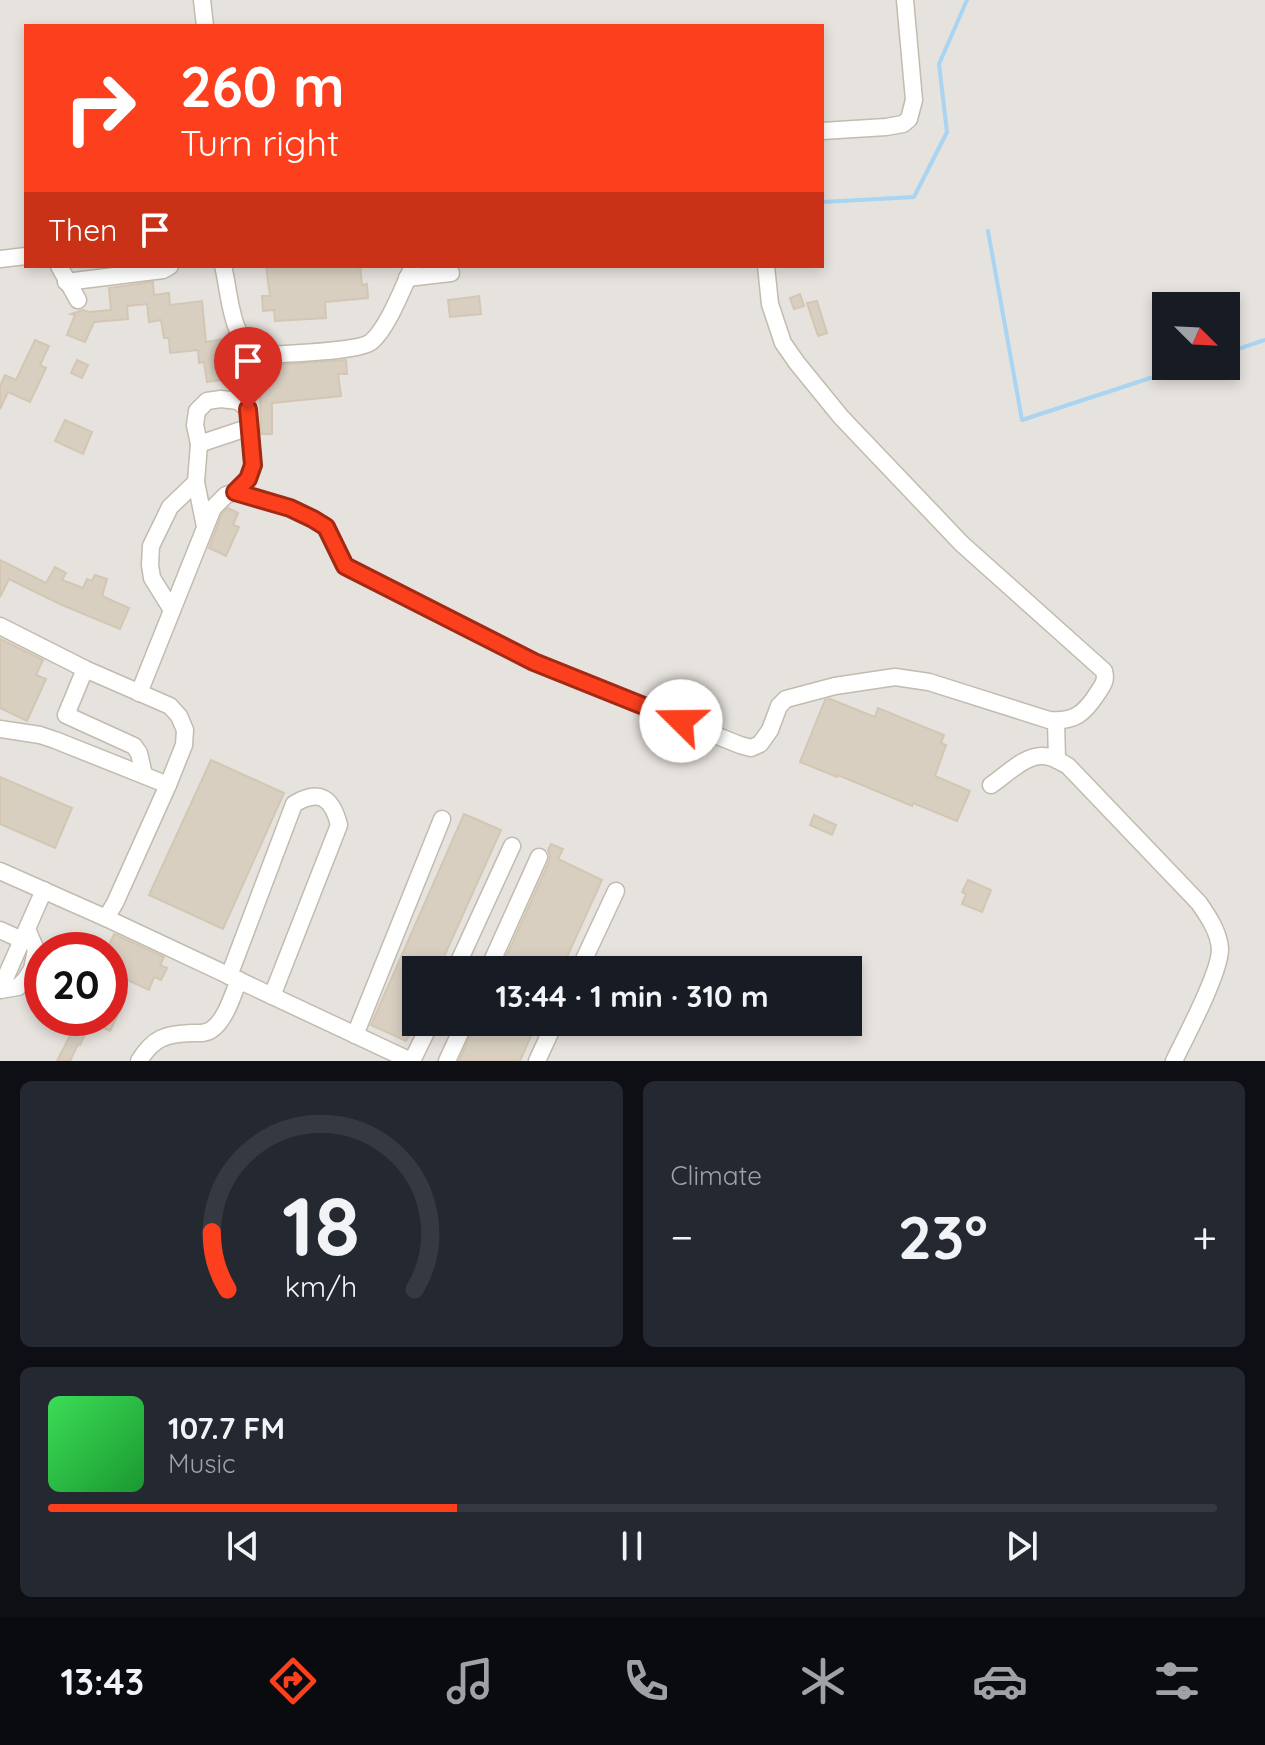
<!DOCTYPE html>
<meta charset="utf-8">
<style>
:root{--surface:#171b24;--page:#242831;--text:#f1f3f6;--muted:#9ea1a6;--line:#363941;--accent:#fc3f1d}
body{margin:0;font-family:Quicksand,sans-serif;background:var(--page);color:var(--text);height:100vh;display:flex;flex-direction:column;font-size:30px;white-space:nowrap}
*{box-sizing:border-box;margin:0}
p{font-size:26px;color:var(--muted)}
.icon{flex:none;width:44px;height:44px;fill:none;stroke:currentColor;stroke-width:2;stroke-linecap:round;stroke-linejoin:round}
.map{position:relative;height:1061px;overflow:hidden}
.details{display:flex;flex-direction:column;gap:20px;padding:20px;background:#0d0f14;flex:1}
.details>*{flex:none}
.banner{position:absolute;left:24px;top:24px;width:800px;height:244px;border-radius:0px;box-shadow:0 4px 12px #0003;background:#fc3f1d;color:#fff;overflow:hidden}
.needle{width:52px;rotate:114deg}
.tools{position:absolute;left:1152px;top:292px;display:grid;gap:16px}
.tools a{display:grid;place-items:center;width:88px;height:88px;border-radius:0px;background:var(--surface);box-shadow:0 4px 12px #0003;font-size:40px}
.speed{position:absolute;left:24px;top:932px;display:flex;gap:16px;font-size:40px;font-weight:700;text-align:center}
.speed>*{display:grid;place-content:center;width:104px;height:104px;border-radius:50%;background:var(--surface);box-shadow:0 4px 12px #0003;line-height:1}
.speed .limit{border:12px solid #d22;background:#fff;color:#111}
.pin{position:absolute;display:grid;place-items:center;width:68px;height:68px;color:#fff;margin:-82px -34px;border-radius:50% 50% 50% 0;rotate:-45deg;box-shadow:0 0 8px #0007}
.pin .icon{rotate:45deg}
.me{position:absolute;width:88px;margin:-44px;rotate:292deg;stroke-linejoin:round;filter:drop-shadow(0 0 6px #0008)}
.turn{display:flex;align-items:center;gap:28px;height:168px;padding:0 24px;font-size:36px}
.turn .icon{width:104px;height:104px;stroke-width:2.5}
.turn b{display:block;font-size:56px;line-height:68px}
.then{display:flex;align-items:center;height:76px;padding:0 24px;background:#0003;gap:16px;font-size:30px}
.big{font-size:60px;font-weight:700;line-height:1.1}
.details .widget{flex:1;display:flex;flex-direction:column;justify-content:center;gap:12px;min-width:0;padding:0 28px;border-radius:12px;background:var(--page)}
.details .dial{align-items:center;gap:0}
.dial svg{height:208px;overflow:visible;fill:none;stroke:var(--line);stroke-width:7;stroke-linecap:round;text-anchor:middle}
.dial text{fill:var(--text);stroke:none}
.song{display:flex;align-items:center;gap:24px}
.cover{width:96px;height:96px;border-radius:12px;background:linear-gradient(135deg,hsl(130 70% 55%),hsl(130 70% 35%))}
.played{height:8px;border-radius:4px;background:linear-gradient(90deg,var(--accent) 35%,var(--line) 35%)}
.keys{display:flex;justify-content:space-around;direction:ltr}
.heat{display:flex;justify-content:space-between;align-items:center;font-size:44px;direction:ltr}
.details .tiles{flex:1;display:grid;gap:20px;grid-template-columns:1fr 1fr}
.widget:last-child{grid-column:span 2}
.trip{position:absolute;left:402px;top:956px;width:460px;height:80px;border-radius:0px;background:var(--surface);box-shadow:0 4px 12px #0003;font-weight:700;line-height:80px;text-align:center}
.menu{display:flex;height:128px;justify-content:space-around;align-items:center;background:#090b0e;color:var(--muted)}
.menu .icon{width:56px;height:56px}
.menu .active{color:var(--accent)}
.menu b{font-size:36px;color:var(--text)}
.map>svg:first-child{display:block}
</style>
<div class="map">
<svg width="1265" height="1061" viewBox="0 0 1265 1061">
<rect width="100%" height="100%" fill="#f6f3ec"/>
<path fill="#e6e2dd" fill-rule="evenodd" d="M0,0H1265V1061H0ZM26,26H822V266H26ZM1166,306H1226V366H1166ZM42,950H110V1018H42ZM416,970H848V1022H416Z"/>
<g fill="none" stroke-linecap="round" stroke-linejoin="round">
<g stroke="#a9d4f2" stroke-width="4">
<path d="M822,202L914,197L947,132L939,64L967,0"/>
<path d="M988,231L1022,420L1187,366"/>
<path d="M1226,353L1265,340"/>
</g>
</g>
<g fill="#d8cfc1" stroke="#d3c7b4" stroke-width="2">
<path d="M266,266H360L362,285L367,284L368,298L325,302L326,318L275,321L274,310L263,311L262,296H270Z"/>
<path d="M153,282L154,295L169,293L170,305L202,301L206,342L229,338L238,351L257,366L346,360L347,374H338L341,396L272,403V434H261L260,392L252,376L207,382L204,362L199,363L198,350L170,353L169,338H164L161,320L149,322L147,304L127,306L128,319L94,322L85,342L67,335L75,315L71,314L83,310L89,312L111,310L109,288Z"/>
<path d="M800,294L804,306L794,309L790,298Z"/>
<path d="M479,296L481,314L450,317L448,300Z"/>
<path d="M817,301L827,333L818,336L807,303Z"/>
<path d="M35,340L49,346L40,365L46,368L30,402L8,392L0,409V386L5,375L16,380Z"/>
<path d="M77,360L88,365L82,378L71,373Z"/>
<path d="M65,420L92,432L83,454L55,441Z"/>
<path d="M228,508L238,513L233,525L239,527L226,556L209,548L222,514Z"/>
<path d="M0,560L46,583L55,567L66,573L62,580L83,588L87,579L92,581L95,575L107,579L102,596L129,608L120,629L62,605L9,579L0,597Z"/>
<path d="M0,639L43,660L36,675L46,679L27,721L0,708Z"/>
<path d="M830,699L875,717L878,708L944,735L941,743L946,745L935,776L970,791L957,821L913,803L912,806L838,775L837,777L800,762L825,700Z"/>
<path d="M211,760L284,793L223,929L149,895Z"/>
<path d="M0,777L72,808L55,848L0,824Z"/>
<path d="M464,814L501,830L438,970H416V1020L406,1041L371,1025Z"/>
<path d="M814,815L836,825L832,835L810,825Z"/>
<path d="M551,844L563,849L558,859L602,880L561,970H500L549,862L550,855L548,850Z"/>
<path d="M968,880L991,890L982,912L962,904L966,894L962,892Z"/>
<path d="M114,934L164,957L160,965L167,968L161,980L154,977L149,990L110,972V950H107Z"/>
<path d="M110,1000L122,1006L110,1031L91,1022L80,1045L78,1044L70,1061H57L79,1018H110Z"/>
<path d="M476,1022H537L520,1061H459Z"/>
</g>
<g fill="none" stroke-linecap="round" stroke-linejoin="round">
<defs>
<g id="minor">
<path d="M202,0L205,26"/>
<path d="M822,131L886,127L903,124L909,119L914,100L905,0"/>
<path d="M0,259L26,256"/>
<path d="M59,266L78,300"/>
<path d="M223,266C231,296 229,349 268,355C288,353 358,352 371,342C388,328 403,287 413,266"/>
<path d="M407,278L451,273"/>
<path d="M66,282L163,270L170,266"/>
<path d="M199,444L250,427"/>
<path d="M235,492L290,508L313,519L326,527L345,566L534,662L740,745L751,748L760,744L770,730L779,706L786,699L835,686L895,677L929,682L1049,720C1074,722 1084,714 1097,694C1102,686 1107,681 1104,671L962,544L841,417L797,363L783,343L770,304L766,266"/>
<path d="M172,610L152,578L150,565L151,546L170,507L196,482"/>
<path d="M0,626L85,669L170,706L179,716L185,730L184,745L168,785L115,903L106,918"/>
<path d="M85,669L66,715L134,746L139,753L144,775"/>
<path d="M139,693L213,508L226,495L235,492L248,479L253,465L248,409L238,401L221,399L207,401L197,411L195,425L199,444L196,482L205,527"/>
<path d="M1056,721L1057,760"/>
<path d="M0,729L40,735L55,740L168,785"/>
<path d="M991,785C1006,775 1025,755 1043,756C1052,756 1061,762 1068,766L1199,903C1208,916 1219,932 1220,949C1220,973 1186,1036 1174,1061"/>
<path d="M0,871L106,918L411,1061"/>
<path d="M0,930L22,940"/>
<path d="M455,970L512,846"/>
<path d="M488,970L539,857"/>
<path d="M579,970L616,891"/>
<path d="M229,976L294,804C319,789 332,797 339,825L272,996"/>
<path d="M0,990L44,890"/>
<path d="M0,990L18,987L25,980L32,969L36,950L27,929"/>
<path d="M355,1035L442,819"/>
<path d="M139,1061C153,1038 165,1034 192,1033C199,1033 205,1034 211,1030C226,1020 232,996 239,980"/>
<path d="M412,1061L431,1022"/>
<path d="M447,1061L465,1022"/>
<path d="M537,1061L555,1022"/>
</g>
</defs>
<use href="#minor" stroke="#c2bbae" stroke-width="19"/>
<use href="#minor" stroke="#fff" stroke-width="16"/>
</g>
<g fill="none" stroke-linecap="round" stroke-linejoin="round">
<defs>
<path id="route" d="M248,409L253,465L248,479L235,492L290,508L313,519L326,527L345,566L534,662L681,721"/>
</defs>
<use href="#route" stroke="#a42913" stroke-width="20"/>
<use href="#route" stroke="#fc3f1d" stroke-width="14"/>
</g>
</svg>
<div class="tools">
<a><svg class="needle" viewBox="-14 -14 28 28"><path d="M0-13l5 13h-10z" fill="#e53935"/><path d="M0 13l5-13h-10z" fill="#9ea1a6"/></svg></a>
</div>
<div class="speed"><div class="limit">20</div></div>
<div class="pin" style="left:248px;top:409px;background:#d93025"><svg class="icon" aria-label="arrive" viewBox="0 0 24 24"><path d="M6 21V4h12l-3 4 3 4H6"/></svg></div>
<svg class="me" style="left:681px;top:721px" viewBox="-20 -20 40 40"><circle r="19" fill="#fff"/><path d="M0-13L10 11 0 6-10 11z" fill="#fc3f1d"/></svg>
<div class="trip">13:44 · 1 min · 310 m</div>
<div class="banner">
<div class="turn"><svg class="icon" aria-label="right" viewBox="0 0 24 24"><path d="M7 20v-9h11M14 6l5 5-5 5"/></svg><div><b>260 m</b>Turn right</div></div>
<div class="then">Then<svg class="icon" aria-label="arrive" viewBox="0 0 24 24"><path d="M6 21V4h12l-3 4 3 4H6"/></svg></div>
</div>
</div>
<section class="details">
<div class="tiles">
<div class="widget dial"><svg viewBox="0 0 100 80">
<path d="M14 69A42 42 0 1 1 86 69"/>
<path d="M14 69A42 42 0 0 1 8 47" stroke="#fc3f1d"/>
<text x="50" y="56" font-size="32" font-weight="700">18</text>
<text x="50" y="72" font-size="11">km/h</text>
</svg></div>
<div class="widget"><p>Climate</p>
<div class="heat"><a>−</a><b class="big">23°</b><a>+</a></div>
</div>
<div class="widget">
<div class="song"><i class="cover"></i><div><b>107.7 FM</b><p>Music</p></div></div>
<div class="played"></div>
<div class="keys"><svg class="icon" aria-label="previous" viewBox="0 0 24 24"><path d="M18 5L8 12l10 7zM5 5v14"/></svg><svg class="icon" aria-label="pause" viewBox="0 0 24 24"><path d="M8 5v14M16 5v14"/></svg><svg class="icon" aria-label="next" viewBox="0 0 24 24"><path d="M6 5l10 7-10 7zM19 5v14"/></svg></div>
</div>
</div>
</section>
<nav class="menu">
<b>13:43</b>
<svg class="icon active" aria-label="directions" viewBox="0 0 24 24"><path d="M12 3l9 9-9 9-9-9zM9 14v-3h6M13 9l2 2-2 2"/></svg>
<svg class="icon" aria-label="music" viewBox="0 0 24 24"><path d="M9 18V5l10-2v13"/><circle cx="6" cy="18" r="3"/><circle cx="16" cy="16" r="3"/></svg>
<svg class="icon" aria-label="phone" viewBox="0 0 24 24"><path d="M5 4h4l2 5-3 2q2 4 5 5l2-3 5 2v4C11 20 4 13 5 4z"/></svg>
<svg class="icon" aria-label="climate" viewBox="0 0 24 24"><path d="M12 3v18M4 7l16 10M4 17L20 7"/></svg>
<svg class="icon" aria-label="car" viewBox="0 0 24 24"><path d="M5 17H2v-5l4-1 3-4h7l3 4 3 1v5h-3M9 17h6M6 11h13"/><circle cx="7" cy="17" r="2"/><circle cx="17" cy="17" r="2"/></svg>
<svg class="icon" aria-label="filters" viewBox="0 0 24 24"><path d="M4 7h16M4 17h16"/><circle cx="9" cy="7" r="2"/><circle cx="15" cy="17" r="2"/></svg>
</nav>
